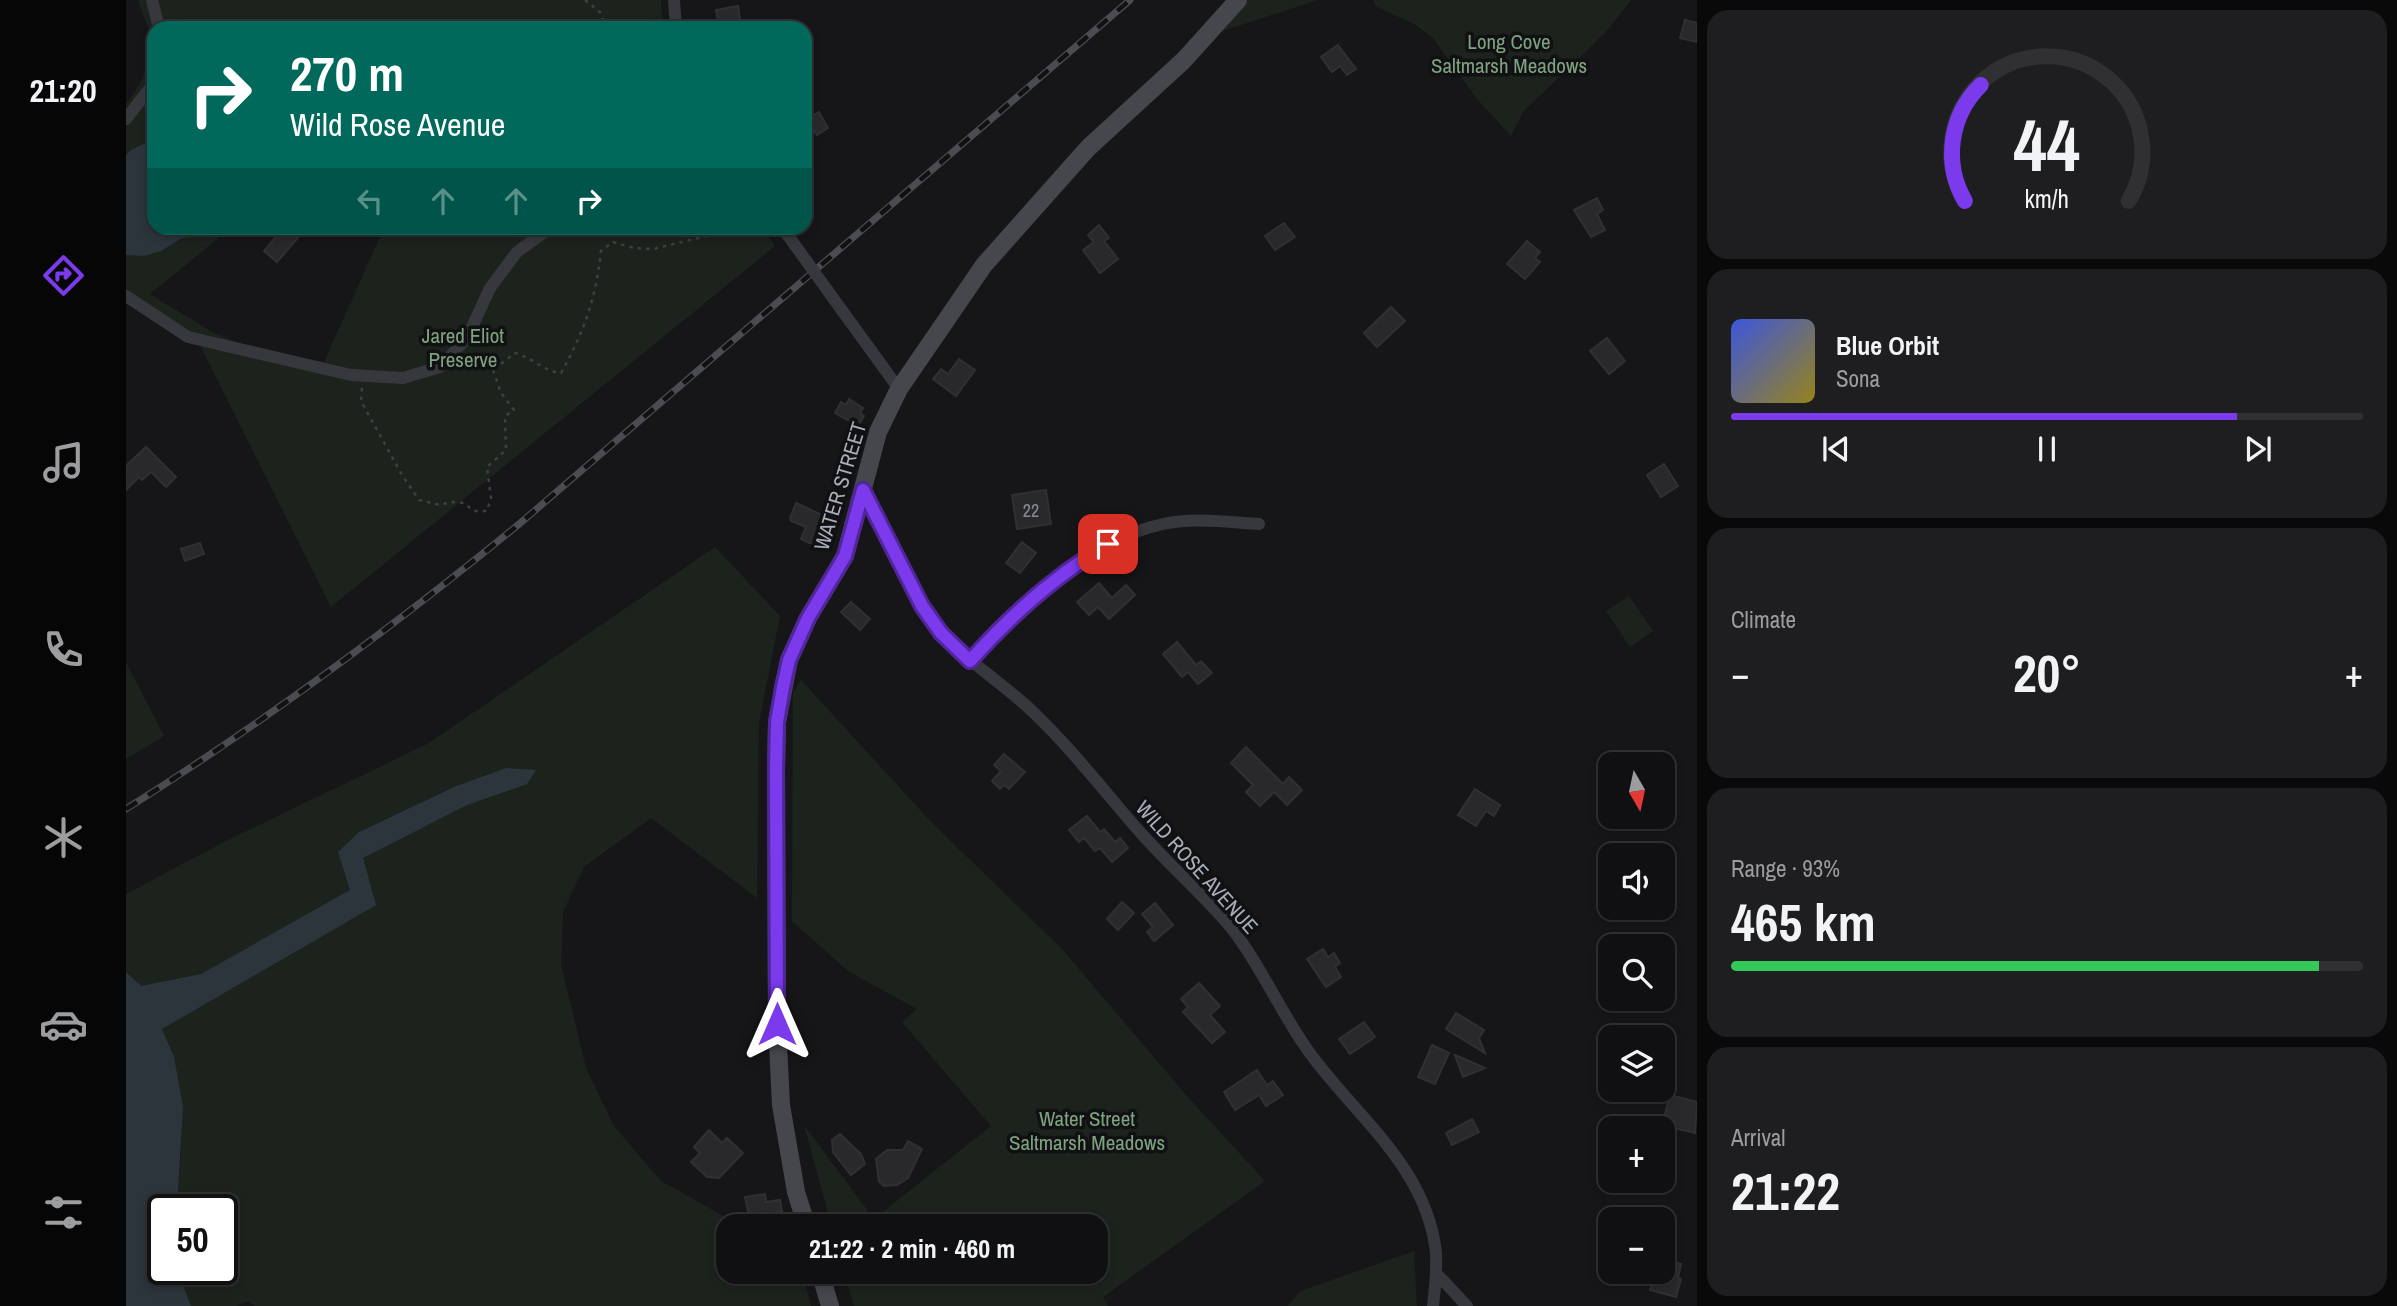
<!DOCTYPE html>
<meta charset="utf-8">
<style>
:root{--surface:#101012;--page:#1e1e20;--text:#f1f3f6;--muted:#9c9d9f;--line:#303032;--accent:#7c3aed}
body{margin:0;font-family:"Archivo Narrow",sans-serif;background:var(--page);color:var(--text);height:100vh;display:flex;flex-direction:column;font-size:26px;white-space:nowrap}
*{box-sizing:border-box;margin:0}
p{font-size:23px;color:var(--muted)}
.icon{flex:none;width:38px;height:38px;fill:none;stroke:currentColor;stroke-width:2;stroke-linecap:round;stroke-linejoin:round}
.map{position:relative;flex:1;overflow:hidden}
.panel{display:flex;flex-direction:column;gap:10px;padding:10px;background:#09090a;width:700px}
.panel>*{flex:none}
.top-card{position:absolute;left:21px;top:21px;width:665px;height:214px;border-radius:21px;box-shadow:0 4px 10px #0003,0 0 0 2px var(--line);background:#00695c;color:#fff;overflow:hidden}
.needle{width:46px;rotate:171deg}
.buttons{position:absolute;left:1472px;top:752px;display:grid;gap:14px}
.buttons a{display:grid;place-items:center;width:77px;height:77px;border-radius:14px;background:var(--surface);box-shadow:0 4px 10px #0003,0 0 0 2px var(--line);font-size:35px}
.speed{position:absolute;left:21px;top:1194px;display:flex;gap:14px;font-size:35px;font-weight:700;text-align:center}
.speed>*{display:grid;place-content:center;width:91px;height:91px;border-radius:50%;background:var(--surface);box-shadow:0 4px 10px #0003,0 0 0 2px var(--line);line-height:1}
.speed .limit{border:4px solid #111;border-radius:10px;background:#fff;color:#111}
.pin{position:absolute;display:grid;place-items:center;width:60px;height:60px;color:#fff;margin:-30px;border-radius:14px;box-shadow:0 4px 10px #0006}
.me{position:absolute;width:77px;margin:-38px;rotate:0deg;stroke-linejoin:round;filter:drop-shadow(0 0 5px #0008)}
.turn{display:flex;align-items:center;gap:24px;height:147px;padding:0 28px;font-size:32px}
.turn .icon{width:91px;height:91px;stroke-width:2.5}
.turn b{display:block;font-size:49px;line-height:60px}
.lanes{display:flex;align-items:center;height:66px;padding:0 28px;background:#0003;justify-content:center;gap:35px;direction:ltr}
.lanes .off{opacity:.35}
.big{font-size:52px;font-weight:700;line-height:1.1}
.panel .card{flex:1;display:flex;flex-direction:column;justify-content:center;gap:10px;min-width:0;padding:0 24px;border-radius:21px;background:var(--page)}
.panel .dial{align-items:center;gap:0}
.dial svg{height:182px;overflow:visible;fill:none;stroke:var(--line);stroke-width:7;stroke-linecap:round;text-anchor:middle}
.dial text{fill:var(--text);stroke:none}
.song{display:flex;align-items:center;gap:21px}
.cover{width:84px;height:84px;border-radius:10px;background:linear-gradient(135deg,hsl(230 70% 55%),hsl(50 70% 35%))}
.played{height:7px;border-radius:4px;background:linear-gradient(90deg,var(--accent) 80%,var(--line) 80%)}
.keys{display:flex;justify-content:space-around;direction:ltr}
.heat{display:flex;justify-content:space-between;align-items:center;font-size:38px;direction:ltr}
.charge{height:10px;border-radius:5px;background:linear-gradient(90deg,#34c759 93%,var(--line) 0)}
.trip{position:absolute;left:590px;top:1214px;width:392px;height:70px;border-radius:21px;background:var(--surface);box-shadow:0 4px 10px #0003,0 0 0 2px var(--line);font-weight:700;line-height:70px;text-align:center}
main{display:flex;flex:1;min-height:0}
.tab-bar{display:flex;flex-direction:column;width:126px;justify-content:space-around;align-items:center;background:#060607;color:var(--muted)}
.tab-bar .icon{width:49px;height:49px}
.tab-bar .selected{color:var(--accent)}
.tab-bar b{font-size:32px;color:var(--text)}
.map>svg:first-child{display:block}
</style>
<main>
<nav class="tab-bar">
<b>21:20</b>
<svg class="icon selected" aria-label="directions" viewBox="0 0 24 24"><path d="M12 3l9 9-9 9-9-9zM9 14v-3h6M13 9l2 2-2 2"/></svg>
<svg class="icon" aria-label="music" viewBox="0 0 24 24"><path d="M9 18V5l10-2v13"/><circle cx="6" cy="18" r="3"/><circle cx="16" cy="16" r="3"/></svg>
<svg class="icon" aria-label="phone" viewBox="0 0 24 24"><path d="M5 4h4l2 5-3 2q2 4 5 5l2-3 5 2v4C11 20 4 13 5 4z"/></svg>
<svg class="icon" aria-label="climate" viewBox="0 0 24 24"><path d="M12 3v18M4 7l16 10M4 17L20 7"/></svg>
<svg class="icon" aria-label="car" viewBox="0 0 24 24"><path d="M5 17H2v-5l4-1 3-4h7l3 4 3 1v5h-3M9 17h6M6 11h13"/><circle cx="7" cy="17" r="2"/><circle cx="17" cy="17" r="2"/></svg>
<svg class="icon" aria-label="filters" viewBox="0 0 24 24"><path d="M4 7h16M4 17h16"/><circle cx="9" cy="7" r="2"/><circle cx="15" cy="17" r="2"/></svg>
</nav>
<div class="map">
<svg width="1571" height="1306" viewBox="0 0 1571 1306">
<rect width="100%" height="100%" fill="#161618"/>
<g fill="#1c231d" fill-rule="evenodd">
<path d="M12,0H535L537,28H28V228H105L24,294L86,332L123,347L198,362L258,228H637L649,246L205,607L75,347L0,301V104C13,89 29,58 25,37C22,25 16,12 12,0Z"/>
<path d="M1122,0H1192L1090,33Z"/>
<path d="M1247,0H1505L1480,32L1397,112L1385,136L1351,99L1307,38L1288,24L1249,6Z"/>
<path d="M589,547L654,616L633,722L631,898L525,818L458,867L437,912L435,964L460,1068L488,1126L535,1181L617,1227H602V1272H676L685,1306H129L122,1301L110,1306H65L51,1269H96V1209H51C55,1143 64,1092 36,1029L75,974L19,999L0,981V894L98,842L303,743ZM380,768H383L226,839L233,832L330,786Z"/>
<path d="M1503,596L1527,631L1504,647L1480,611Z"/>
<path d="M0,662L38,736L0,759Z"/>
<path d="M675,680L807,824L936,949L1060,1095L1139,1181L977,1297L982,1306H728L718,1272H970V1227H706L678,1125L748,1219L865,1126L776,1022L791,1009L722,971L666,921L667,692Z"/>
<path d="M1288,1251L1291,1306H1162L1175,1291Z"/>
</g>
<g fill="#2c353c">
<path d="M28,139V228H112L101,234L56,238L35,251L18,256L0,255V155L5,150Z"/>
<path d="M380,768L410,770L401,784L341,805L237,858L250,905L36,1029L48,1057L57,1107L51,1209H37V1269H51L65,1306H0V972L15,986L75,974L224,890L212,852L233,832L330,786Z"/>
</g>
<g fill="#29292c" stroke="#303034" stroke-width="2">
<path d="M612,6L615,28H593L590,10Z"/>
<path d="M1559,20L1571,23V42L1554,38Z"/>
<path d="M1212,45L1230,69L1221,75L1214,66L1206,72L1195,57Z"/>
<path d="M693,112L702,128L691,135L681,119Z"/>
<path d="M1471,198L1477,210L1471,214L1479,230L1465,237L1448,210Z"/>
<path d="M1158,223L1169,237L1149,250L1139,236Z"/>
<path d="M973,225L983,238L978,241L992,259L974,273L957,250L968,242L962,235Z"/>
<path d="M157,228H168L175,234L151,262L138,251Z"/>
<path d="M1401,241L1414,252L1409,258L1414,262L1399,279L1381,264Z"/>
<path d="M1265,307L1279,321L1251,347L1238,333Z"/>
<path d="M1481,338L1499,361L1483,374L1464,351Z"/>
<path d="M833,359L849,370L830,396L807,379L815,369L822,374Z"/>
<path d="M723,399L737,408L734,413L738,416L732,426L709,413L715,402L720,405Z"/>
<path d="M20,447L50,477L40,487L25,472L16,480L13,477L0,490V466Z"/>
<path d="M1538,464L1552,486L1535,497L1521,475Z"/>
<path d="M920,490L925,524L891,529L886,495Z"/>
<path d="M670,503L709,521L696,549L675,539L680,527L665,521L664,518Z"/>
<path d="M896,542L910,553L894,573L880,563Z"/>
<path d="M74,543L78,554L59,561L55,549Z"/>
<path d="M973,583L986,598L1000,585L1009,595L983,619L972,607L963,615L951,602Z"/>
<path d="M725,602L744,619L734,630L715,612Z"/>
<path d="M1051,642L1070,665L1075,661L1086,673L1072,684L1062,672L1056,677L1037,654Z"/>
<path d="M1120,747L1157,784L1163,777L1176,790L1161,805L1148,792L1134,806L1120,792L1127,785L1105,763Z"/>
<path d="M878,754L899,772L883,789L878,785L874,789L866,781L875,771L868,765Z"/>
<path d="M1349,789L1374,805L1368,816L1360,811L1350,826L1332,815Z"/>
<path d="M961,816L974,832L978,829L989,842L994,838L1002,848L986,862L974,848L969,851L958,838L953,842L943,830Z"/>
<path d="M996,902L1008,913L992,930L981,919Z"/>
<path d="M1029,903L1047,925L1028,941L1021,932L1027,927L1016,914Z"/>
<path d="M1197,949L1202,957L1208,953L1214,963L1209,967L1215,977L1200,987L1181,959Z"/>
<path d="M1073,983L1094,1006L1084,1015L1099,1032L1086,1043L1057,1012L1062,1007L1055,999Z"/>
<path d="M1330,1013L1358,1030L1353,1038L1359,1053L1320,1029Z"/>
<path d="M1238,1022L1249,1037L1224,1054L1213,1039Z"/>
<path d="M1306,1045L1323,1053L1309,1084L1292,1077Z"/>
<path d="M1329,1055L1359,1068L1337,1077Z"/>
<path d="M1131,1070L1141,1085L1147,1081L1157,1095L1140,1106L1133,1095L1109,1110L1098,1092Z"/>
<path d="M1544,1095L1571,1102L1569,1133L1536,1125Z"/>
<path d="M1346,1119L1353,1132L1326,1145L1320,1133Z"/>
<path d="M583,1130L596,1143L601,1138L617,1153L593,1178L581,1177L565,1162L574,1153L568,1147Z"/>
<path d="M714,1134L735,1154L739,1164L725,1175L707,1152L706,1140Z"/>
<path d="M782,1141L796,1149L782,1178L771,1185L758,1186L753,1182L750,1159L761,1150H777Z"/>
<path d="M639,1194L640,1202L654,1200L656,1211L628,1216L627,1212H622L619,1197Z"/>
<path d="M1536,1259L1555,1264L1552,1278L1555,1279L1550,1297L1524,1290L1529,1272H1536Z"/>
</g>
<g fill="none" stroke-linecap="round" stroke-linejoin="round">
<g stroke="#3d3f44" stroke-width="2.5" stroke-dasharray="3.5 5" stroke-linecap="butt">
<path d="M459,0L475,13L479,28"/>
<path d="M236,388L235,401L276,475L293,500L314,505L324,502L338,503L348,511H361L365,498L361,467L380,450L379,416L388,410L375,393L366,367H371L389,353C405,357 419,372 435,373C458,332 470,298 475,251L487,242L508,248L527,249L597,232L599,228"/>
</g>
<g stroke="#37383d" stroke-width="12">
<path d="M26,0L33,28"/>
<path d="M548,0L550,28"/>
<path d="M0,119L28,83"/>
<path d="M656,228L666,241"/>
<path d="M0,296L62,337L225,375L277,378L314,367L341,338L364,288L391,252L424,228"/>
<path d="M707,298L773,389"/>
<path d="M737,490C766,535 778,593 815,633C843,663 878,684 907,712C945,748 978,791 1013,831C1043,865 1078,895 1107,930C1137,969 1156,1016 1186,1056C1233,1119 1301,1169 1310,1253C1311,1271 1309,1289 1307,1306"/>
<path d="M844,661C894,604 960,541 1037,524C1067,517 1102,522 1133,524"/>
<path d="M1310,1273L1341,1306"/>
</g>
<g stroke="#45474d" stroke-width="18">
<path d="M681,1227L670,1192L655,1105L651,1024L650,770L651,722L663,660L682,618L719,556L752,432L773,389L858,265L962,148L1058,60L1112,0"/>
<path d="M694,1272L704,1306"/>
</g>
<defs>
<path id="rail" d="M0,809C137,723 267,627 392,525L1004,0"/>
</defs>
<use href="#rail" stroke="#4a4c52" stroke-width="7"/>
<use href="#rail" stroke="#111113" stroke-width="4.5" stroke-dasharray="13" stroke-linecap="butt"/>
<path stroke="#37383d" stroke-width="12" d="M666,241L707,298"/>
</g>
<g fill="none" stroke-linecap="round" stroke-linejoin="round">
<defs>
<path id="route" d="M651,1024L650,770L651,722L657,687L663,660L682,618L719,556L737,490L796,606L815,633L844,661C884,616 930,575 982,544"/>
</defs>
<use href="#route" stroke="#51269a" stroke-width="18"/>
<use href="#route" stroke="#7c3aed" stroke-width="12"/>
</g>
<g text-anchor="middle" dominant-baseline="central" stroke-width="7" stroke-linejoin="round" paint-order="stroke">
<g font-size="18" fill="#888b94">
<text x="905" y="510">22</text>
</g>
<g font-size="21" fill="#7fa381" stroke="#111113">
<text x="1383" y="41">Long Cove<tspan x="1383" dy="24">Saltmarsh Meadows</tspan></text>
<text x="337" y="335">Jared Eliot<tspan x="337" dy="24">Preserve</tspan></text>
<text x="961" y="1118">Water Street<tspan x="961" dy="24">Saltmarsh Meadows</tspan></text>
</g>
<g font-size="21" fill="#a8adb8" stroke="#111113">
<text transform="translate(714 486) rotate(-73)">WATER STREET</text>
<text transform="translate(1071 867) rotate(48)">WILD ROSE AVENUE</text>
</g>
</g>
</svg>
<div class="buttons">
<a><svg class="needle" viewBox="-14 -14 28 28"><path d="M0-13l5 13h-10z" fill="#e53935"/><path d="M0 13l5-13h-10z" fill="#9c9d9f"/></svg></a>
<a><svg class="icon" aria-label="sound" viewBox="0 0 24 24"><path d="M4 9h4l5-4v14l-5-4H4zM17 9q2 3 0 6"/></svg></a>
<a><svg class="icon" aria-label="search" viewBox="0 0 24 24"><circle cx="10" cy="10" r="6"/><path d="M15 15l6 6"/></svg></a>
<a><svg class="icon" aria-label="layers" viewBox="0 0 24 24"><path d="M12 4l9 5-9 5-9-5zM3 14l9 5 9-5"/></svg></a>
<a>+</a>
<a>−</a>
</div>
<div class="speed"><div class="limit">50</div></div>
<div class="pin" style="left:982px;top:544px;background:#d93025"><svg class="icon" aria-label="arrive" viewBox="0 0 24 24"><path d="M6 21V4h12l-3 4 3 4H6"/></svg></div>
<svg class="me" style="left:651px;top:1024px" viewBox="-20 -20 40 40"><path d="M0-17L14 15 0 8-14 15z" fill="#7c3aed" stroke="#fff" stroke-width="4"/></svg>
<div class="trip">21:22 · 2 min · 460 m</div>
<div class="top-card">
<div class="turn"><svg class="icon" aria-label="right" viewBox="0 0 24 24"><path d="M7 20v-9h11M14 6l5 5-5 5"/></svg><div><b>270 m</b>Wild Rose Avenue</div></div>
<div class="lanes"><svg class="icon off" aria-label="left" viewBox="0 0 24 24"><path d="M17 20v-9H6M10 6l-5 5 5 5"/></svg><svg class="icon off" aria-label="ahead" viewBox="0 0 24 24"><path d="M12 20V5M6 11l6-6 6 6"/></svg><svg class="icon off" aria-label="ahead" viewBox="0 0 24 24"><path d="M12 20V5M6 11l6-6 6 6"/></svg><svg class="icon" aria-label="right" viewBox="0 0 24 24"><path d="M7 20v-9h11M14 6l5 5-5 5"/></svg></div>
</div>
</div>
<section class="panel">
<div class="card dial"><svg viewBox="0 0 100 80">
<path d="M14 69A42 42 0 1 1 86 69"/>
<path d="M14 69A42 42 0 0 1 21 18" stroke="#7c3aed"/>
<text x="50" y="56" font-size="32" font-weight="700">44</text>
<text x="50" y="72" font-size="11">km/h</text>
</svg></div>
<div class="card">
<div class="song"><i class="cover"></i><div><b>Blue Orbit</b><p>Sona</p></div></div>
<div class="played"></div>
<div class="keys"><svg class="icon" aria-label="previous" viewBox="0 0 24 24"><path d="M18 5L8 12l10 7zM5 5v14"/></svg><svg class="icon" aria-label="pause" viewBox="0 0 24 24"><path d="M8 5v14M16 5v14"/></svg><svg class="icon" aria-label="next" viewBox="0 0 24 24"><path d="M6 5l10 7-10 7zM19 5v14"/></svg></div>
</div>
<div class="card"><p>Climate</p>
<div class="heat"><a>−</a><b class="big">20°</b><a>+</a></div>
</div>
<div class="card"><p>Range · 93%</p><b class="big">465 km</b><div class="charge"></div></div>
<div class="card"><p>Arrival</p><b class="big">21:22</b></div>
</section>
</main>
